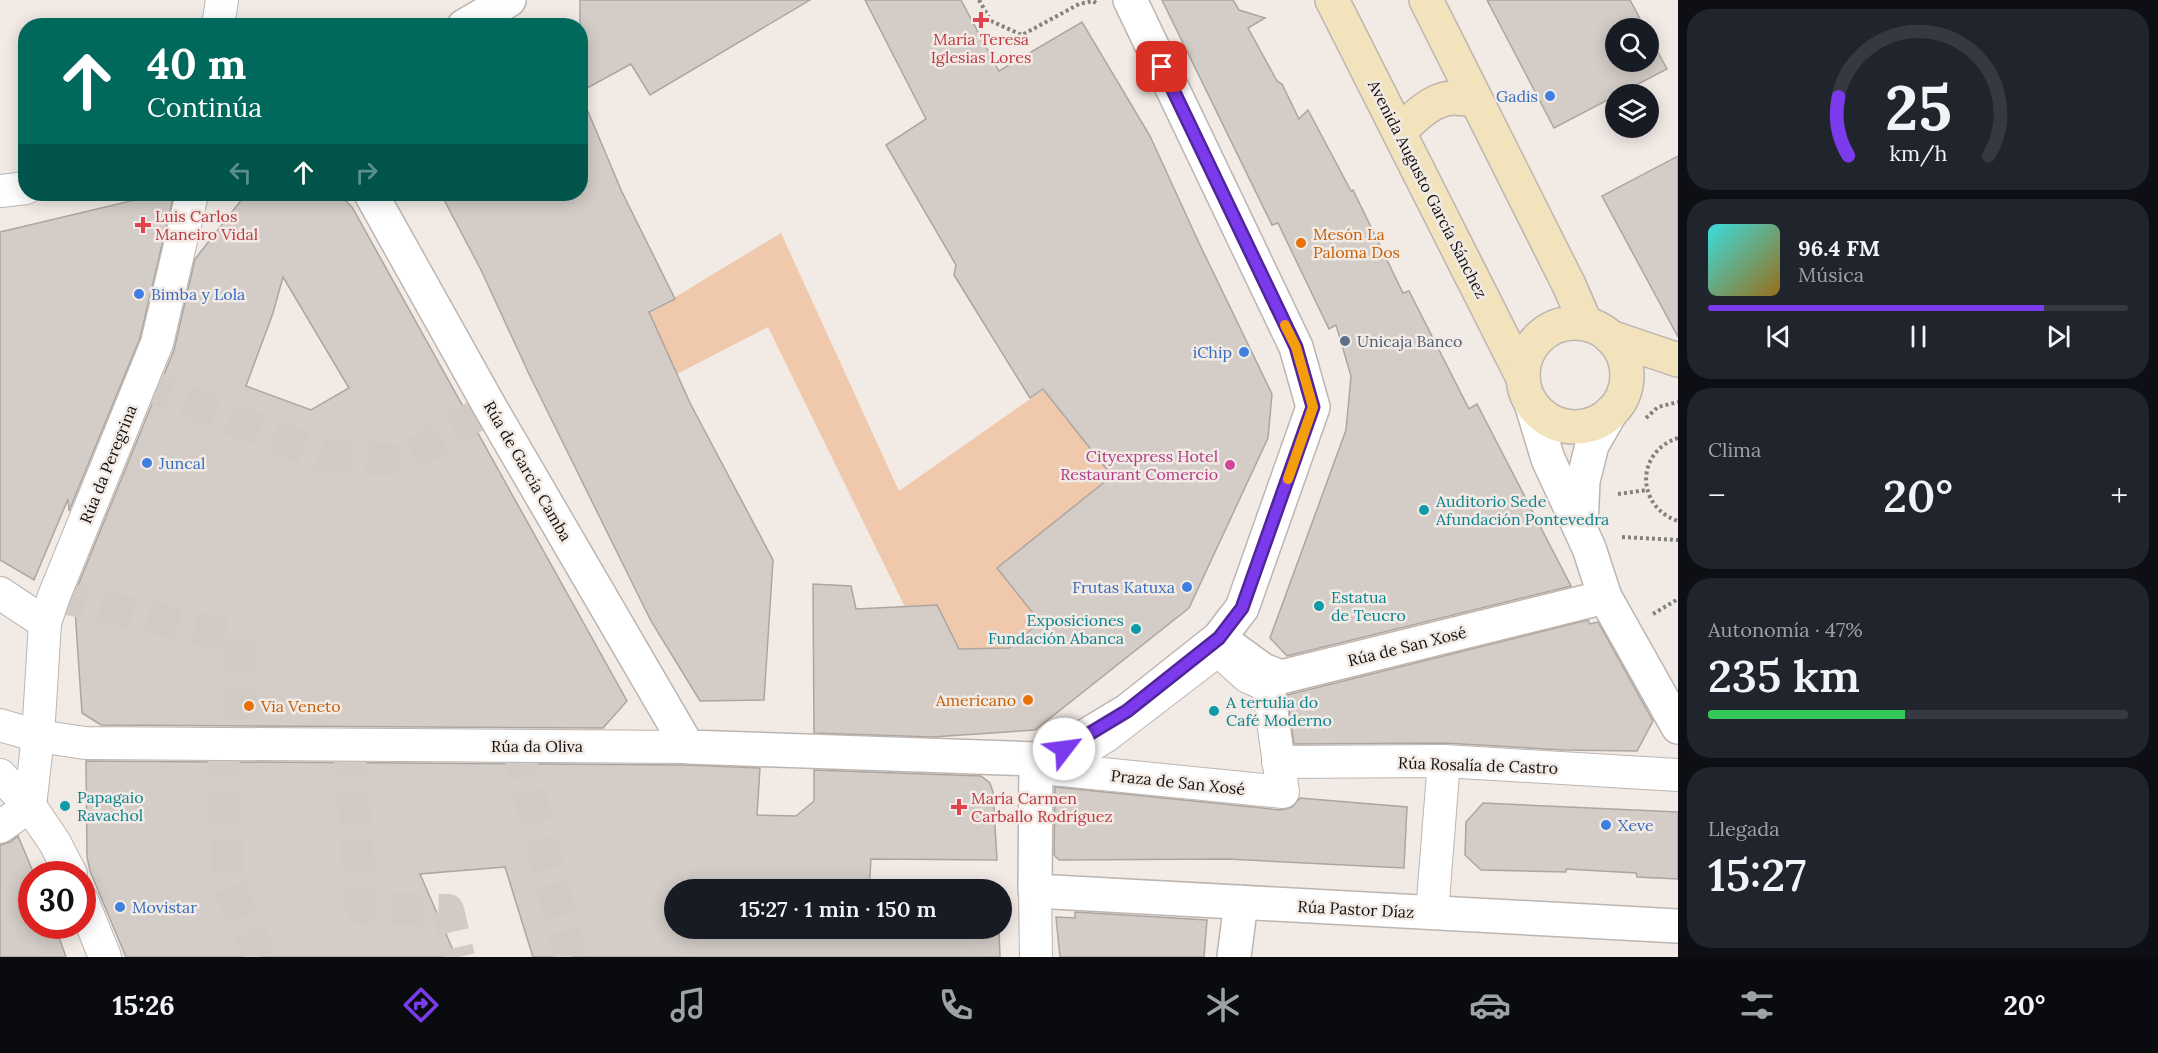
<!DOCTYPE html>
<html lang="es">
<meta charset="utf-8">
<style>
:root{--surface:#171b24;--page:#20242c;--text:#f1f3f6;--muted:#9ea1a6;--line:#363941;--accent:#7c3aed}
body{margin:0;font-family:Lora,serif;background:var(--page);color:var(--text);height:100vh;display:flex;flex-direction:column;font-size:22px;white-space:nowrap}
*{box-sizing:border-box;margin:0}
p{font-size:20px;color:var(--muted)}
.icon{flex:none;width:33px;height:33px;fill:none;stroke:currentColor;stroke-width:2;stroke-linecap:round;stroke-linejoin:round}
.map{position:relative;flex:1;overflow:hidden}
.drawer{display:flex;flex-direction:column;gap:9px;padding:9px;background:#0d0f14;width:480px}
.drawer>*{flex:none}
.hud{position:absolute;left:18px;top:18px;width:570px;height:183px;border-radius:24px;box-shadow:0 3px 15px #0003;background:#00695c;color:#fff;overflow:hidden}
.fabs{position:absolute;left:1605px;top:18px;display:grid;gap:12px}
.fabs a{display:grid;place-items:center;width:54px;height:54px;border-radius:50%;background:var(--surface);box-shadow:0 3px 15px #0003;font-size:30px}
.speed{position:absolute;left:18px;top:861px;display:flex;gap:12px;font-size:30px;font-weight:700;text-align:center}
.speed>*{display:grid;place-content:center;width:78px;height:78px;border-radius:50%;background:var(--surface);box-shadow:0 3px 15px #0003;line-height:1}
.speed .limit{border:9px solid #d22;background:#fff;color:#111}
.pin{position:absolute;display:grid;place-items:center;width:51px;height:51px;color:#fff;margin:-26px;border-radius:12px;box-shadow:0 3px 9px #0006}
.me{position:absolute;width:66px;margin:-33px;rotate:60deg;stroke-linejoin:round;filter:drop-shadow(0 0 4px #0008)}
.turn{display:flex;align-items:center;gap:21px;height:126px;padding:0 30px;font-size:27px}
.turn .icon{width:78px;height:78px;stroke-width:2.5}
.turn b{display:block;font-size:42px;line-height:51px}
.lanes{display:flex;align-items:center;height:57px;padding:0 30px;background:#0003;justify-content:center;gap:30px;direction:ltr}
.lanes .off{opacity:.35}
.big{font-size:45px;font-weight:600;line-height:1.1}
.drawer .tile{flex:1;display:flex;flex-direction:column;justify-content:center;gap:9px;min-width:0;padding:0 21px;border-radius:24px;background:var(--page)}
.drawer .dial{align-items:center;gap:0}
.dial svg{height:156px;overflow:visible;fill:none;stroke:var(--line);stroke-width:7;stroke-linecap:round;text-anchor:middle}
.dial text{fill:var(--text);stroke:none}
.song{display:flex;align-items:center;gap:18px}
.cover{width:72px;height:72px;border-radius:9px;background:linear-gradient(135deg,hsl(180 70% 55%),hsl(40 70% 35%))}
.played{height:6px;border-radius:3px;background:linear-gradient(90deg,var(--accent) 80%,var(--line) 80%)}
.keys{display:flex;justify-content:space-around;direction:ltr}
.heat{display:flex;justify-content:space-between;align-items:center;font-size:33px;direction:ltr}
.charge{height:9px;border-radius:4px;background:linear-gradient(90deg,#34c759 47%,var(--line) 0)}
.trip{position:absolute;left:664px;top:879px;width:348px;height:60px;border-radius:30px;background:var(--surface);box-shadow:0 3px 15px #0003;font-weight:600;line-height:60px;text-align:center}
.tabs{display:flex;height:96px;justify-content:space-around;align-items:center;background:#090b0e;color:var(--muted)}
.tabs .icon{width:42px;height:42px}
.tabs .selected{color:var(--accent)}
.tabs b{font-size:27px;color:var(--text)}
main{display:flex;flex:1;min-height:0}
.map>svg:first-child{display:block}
</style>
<main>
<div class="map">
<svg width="1678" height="957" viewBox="0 0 1678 957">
<rect width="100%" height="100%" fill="#f2eae5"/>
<path fill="#f0c8ab" d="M781,233L899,491L1043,390L1112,476L997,568L1040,622L1010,647L1019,659L995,677L985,648L959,649L937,605L905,607L768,327L677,374L649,313Z"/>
<g fill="#d3ccc7" stroke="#aca5a0" stroke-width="1.5" fill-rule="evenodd">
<path d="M580,0H810L650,95L631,64L580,92Z"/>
<path d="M865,0H961L999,71L1082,22L1150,136L1199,243L1272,394L1268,438L1189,608L1035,730L932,737L814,733L813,584L851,586L856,609L937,605L959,649L1009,648L1040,622L997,568L1112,476L1043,389L1030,398L954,275L956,265L886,145L926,119Z"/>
<path d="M1162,0H1233L1239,10L1265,18L1248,28L1277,81L1282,84L1299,119L1308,110L1351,191L1353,190L1403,293L1409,291L1469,409L1477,404L1571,586L1287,656L1270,638L1346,430L1351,376L1336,325L1329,329L1278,223L1272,225Z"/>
<path d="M1487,0H1630L1645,28H1616V62H1648V34L1667,69L1554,128Z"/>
<path d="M581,95L622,192L675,299L649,312L690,403L773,560L764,700L700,701L651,621L529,374L481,270L441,194H580Z"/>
<path d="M1678,156V337L1602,196Z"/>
<path d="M160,194H174L140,338L69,511L68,499L34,580L0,560V232Z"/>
<path d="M246,194H339L352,207L627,701L603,728L101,725L82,713L74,595L174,350L195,259ZM283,277L349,388L311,410L246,386L273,313Z"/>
<path d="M1588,620L1590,624L1598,622L1653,721L1637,751L1564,750L1444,743L1294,744L1287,695Z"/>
<path d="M86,761L685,765L760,768L757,815L796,816L814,801V770L981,776L990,783L993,792L997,860L871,859L869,890H675V928H999L1000,957H533L505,867L420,874L456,957H126L90,871L87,857Z"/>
<path d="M1055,787L1281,810L1292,807L1300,798L1407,807L1404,868L1227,859L1059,860L1054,855Z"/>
<path d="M1483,803L1678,812V879L1637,877L1636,873L1566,869V872L1481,870L1465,855L1466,822Z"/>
<path d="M18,836L34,874H32V926H55L66,957H0V845L10,842Z"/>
<path d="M1075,912L1207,920L1204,957H1060L1056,917L1075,918Z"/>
</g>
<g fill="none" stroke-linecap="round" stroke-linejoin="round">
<g stroke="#d1cac5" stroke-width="32" stroke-dasharray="32 16" stroke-linecap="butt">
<path d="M141,382L326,457L404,460L490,407"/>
<path d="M54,596L239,637L242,744"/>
<path d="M223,744L228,882L260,957"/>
<path d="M349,745L362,908L448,910L459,957"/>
<path d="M517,745L570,957"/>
</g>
<defs>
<g id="pedestrian">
<path d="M218,26L222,0"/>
<path d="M0,191L26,188"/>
<path d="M0,593L45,623"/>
<path d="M1218,650L1248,677L1268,686L1283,792L1053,769L1106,736Z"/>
<path d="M0,725L38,736L85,743L688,747"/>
<path d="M1278,762L1444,761L1678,775"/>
<path d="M0,775L30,806L55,843L71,874"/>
<path d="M30,806L38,736L45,623L54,596L157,343L192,194"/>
<path d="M0,827L30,806"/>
<path d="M1035,891L1036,957"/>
<path d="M82,900L105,957"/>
<path d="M1432,913L1444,761"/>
</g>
<g id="minor">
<path d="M464,26L509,0"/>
<path d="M371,194L490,407L688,747L1036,759L1064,749L1127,711L1219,638L1242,608L1313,407L1296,347L1130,0"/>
<path d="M1531,403L1548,459L1589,548L1605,597L1678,727"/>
<path d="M1581,526L1583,481L1592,445L1611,412"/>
<path d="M1219,638L1263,670L1281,677L1605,597"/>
<path d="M1036,759L1035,891L1678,926"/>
<path d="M1234,957L1241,902"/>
</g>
<g id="secondary">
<path d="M1332,0L1523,378"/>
<path d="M1426,0L1569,285L1586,324"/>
<path d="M1399,132C1413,119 1430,100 1451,98C1459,98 1467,99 1475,100"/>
<circle cx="1575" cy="375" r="52"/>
<path d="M1610,337L1678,360"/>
</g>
</defs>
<use href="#pedestrian" stroke="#bcb5b0" stroke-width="34"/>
<use href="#minor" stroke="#bcb5b0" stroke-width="36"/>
<use href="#secondary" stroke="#bcb5b0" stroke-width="36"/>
<g stroke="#86807c" stroke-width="4" stroke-dasharray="3 3" stroke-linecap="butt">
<path d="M979,0L991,21L1022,35L1079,4L1093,1L1096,3"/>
<path d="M1646,418L1658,407L1678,402"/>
<path d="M1678,438C1635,452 1636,507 1678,521"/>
<path d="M1618,494L1647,490"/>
<path d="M1622,537L1678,540"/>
<path d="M1653,614L1678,599"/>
</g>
<use href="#pedestrian" stroke="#fff" stroke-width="32"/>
<use href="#minor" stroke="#fff" stroke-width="33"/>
<use href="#secondary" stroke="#f2e3bd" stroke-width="33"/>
</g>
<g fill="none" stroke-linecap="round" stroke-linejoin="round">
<defs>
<path id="route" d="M1064,749L1127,711L1219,638L1242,608L1313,407L1296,347L1162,67"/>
</defs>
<use href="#route" stroke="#51269a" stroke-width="15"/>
<use href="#route" stroke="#7c3aed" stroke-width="10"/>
<path stroke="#f59e0b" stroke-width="10" d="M1285,325L1296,347L1313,407L1288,479"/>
</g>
<g fill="#e0444e" stroke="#f2eae5" stroke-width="2">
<path d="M978 11h6v6h6v6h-6v6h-6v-6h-6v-6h6z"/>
<path d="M140 216h6v6h6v6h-6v6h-6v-6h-6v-6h6z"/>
<path d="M956 798h6v6h6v6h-6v6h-6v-6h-6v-6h6z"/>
</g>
<g fill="#3f7fe0" stroke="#f2eae5" stroke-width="2">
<circle cx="1550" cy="96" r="6"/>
<circle cx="139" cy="294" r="6"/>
<circle cx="1244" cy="352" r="6"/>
<circle cx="147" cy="463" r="6"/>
<circle cx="1187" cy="587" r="6"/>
<circle cx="1606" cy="825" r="6"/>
<circle cx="120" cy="907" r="6"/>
</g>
<g fill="#e8710a" stroke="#f2eae5" stroke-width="2">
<circle cx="1301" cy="243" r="6"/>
<circle cx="1028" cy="700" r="6"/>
<circle cx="249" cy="706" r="6"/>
</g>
<circle fill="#5c6f8a" stroke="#f2eae5" stroke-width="2" cx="1345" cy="341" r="6"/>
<circle fill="#d1479c" stroke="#f2eae5" stroke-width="2" cx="1230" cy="465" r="6"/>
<g fill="#0f9aa8" stroke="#f2eae5" stroke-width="2">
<circle cx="1424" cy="510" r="6"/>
<circle cx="1319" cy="606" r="6"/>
<circle cx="1136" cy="629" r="6"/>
<circle cx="1214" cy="711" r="6"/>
<circle cx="65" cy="806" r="6"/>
</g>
<g text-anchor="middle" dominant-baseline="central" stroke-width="5" stroke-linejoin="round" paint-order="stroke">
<g font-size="16" fill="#be3a42" stroke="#f2eae5" text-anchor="start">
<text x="981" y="39" text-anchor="middle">María Teresa<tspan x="981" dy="18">Iglesias Lores</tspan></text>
<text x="155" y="216">Luis Carlos<tspan x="155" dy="18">Maneiro Vidal</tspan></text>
<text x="971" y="798">María Carmen<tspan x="971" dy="18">Carballo Rodríguez</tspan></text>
</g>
<g font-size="16" fill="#366cbe" stroke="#f2eae5" text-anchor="start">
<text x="1538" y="96" text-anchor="end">Gadis</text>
<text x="151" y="294">Bimba y Lola</text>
<text x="1232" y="352" text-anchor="end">iChip</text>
<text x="159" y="463">Juncal</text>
<text x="1175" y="587" text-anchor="end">Frutas Katuxa</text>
<text x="1618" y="825">Xeve</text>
<text x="132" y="907">Movistar</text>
</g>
<g font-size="16" fill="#151210" stroke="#f2eae5">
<text transform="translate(1428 189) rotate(63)">Avenida Augusto García Sánchez</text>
<text transform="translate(108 464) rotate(-68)">Rúa da Peregrina</text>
<text transform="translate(528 471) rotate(60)">Rúa de García Camba</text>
<text transform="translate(1407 646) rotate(-14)">Rúa de San Xosé</text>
<text x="537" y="746">Rúa da Oliva</text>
<text transform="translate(1478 765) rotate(2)">Rúa Rosalía de Castro</text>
<text transform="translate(1178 782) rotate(6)">Praza de San Xosé</text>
<text transform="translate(1356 909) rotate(3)">Rúa Pastor Díaz</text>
</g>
<g font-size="16" fill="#c56008" stroke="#f2eae5" text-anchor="start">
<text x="1313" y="234">Mesón La<tspan x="1313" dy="18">Paloma Dos</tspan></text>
<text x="1016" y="700" text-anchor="end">Americano</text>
<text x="261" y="706">Via Veneto</text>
</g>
<g font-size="16" fill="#4e5e75" stroke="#f2eae5" text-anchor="start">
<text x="1357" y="341">Unicaja Banco</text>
</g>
<g font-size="16" fill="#b23c85" stroke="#f2eae5" text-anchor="end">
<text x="1218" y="456">Cityexpress Hotel<tspan x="1218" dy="18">Restaurant Comercio</tspan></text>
</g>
<g font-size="16" fill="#0d838f" stroke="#f2eae5" text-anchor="start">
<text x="1436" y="501">Auditorio Sede<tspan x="1436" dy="18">Afundación Pontevedra</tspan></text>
<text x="1331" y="597">Estatua<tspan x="1331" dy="18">de Teucro</tspan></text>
<text x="1124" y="620" text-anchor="end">Exposiciones<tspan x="1124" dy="18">Fundación Abanca</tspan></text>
<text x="1226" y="702">A tertulia do<tspan x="1226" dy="18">Café Moderno</tspan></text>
<text x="77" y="797">Papagaio<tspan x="77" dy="18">Ravachol</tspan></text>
</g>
</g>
</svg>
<div class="fabs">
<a><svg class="icon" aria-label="search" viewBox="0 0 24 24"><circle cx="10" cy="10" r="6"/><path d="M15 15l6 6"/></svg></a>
<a><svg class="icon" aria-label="layers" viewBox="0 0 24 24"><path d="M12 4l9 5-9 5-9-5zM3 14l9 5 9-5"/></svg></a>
</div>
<div class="speed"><div class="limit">30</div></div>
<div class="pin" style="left:1162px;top:67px;background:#d93025"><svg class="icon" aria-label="arrive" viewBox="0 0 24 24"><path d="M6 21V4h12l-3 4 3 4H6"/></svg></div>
<svg class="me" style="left:1064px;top:749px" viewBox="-20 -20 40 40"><circle r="19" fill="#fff"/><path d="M0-13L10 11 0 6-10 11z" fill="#7c3aed"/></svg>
<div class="trip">15:27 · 1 min · 150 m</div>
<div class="hud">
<div class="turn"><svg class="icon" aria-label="ahead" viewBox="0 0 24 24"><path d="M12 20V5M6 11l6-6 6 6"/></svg><div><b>40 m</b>Continúa</div></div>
<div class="lanes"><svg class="icon off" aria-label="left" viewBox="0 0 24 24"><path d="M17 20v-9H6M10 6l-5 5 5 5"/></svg><svg class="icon" aria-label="ahead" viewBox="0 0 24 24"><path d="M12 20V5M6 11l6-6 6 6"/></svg><svg class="icon off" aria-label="right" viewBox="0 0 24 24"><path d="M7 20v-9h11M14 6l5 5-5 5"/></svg></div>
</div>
</div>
<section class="drawer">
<div class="tile dial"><svg viewBox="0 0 100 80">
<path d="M14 69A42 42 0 1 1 86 69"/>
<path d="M14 69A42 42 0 0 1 9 39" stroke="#7c3aed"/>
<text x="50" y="56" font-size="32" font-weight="700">25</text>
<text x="50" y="72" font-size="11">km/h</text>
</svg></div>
<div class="tile">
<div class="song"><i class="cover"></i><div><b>96.4 FM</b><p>Música</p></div></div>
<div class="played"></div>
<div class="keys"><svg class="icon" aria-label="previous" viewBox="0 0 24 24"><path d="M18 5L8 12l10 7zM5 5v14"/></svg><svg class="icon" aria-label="pause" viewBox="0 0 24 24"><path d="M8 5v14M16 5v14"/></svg><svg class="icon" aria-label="next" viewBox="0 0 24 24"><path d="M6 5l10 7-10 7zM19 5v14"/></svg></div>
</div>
<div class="tile"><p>Clima</p>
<div class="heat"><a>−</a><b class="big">20°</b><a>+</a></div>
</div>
<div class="tile"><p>Autonomía · 47%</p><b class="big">235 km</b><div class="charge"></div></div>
<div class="tile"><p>Llegada</p><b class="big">15:27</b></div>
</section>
</main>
<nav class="tabs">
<b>15:26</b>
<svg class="icon selected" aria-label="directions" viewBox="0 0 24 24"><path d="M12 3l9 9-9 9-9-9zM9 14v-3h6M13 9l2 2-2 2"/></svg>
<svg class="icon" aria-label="music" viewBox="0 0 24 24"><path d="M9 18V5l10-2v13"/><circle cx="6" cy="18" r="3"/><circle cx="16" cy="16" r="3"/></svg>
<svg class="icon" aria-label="phone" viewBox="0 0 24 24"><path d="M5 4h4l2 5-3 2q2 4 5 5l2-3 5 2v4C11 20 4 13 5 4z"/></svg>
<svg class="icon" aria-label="climate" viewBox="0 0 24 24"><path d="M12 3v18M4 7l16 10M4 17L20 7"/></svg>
<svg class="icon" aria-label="car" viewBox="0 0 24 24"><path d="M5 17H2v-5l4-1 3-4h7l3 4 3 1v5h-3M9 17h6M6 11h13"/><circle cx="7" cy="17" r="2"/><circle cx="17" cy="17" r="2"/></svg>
<svg class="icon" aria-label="filters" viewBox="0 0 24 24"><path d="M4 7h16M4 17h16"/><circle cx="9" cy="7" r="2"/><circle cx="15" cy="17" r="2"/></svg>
<b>20°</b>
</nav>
